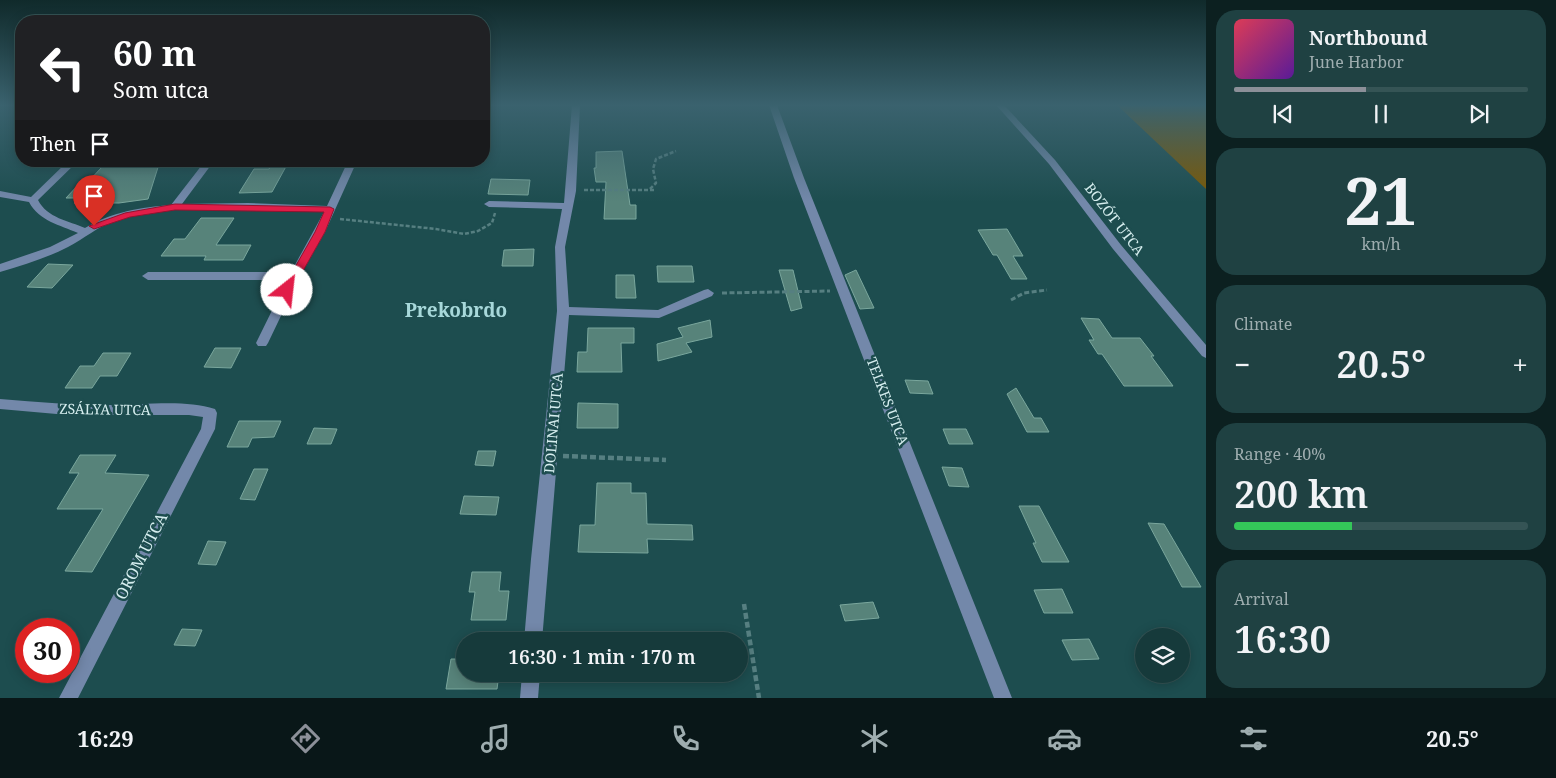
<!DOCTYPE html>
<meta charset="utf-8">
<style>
:root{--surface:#163a3b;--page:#1f4142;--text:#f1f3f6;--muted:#9eadaf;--line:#355455;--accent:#8c9099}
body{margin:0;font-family:"Noto Serif",serif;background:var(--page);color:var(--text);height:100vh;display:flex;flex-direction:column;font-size:19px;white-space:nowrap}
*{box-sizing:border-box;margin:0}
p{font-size:16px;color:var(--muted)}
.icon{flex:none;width:28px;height:28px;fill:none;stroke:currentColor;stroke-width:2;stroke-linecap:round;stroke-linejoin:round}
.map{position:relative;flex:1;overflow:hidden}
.drawer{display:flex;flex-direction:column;gap:10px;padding:10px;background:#0c2020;width:350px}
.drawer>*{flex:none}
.top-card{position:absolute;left:15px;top:15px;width:475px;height:152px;border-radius:20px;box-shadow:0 2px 12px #0003,0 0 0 1px var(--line);background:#202124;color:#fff;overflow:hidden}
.tools{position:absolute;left:1135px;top:628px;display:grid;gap:10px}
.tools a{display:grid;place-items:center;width:55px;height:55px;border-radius:50%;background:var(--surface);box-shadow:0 2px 12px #0003,0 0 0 1px var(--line);font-size:25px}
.speed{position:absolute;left:15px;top:618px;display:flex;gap:10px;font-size:25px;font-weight:700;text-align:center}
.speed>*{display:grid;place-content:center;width:65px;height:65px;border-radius:50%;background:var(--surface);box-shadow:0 2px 12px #0003,0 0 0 1px var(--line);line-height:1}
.speed .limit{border:8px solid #d22;background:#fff;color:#111}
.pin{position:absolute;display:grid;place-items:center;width:42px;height:42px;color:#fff;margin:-51px -21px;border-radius:50% 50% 50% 0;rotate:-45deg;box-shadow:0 0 5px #0007}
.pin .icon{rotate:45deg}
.me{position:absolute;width:55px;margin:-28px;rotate:29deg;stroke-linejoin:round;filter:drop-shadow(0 0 4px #0008)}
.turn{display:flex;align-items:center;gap:18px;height:105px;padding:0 15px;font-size:22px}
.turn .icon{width:65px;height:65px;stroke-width:2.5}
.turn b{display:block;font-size:35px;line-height:42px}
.then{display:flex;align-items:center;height:48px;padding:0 15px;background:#0003;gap:10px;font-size:19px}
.big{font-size:38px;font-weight:600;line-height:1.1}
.drawer .card{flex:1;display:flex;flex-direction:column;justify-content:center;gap:8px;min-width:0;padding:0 18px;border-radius:20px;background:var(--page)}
.drawer .dial{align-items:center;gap:0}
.dial b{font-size:65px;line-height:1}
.song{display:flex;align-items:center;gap:15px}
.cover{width:60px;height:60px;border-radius:8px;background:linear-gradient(135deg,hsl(350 70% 55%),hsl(270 70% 35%))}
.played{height:5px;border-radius:2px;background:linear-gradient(90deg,var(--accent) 45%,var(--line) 45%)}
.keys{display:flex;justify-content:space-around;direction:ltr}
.heat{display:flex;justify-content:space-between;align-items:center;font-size:28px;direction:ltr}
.charge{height:8px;border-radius:4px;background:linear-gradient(90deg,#34c759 40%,var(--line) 0)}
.trip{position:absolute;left:456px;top:632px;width:292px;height:50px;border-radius:25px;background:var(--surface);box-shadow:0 2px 12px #0003,0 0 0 1px var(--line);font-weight:600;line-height:50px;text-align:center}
.tab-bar{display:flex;height:80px;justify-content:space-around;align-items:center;background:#091718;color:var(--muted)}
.tab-bar .icon{width:35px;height:35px}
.tab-bar .selected{color:var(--accent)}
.tab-bar b{font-size:22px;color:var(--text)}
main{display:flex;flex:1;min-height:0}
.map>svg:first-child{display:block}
</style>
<main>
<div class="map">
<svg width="1206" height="698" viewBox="0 0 1206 698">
<rect width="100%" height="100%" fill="#1d4d4f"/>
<path fill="#7e5801" d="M1117,105H1206V189Z"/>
<g fill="#57837a" stroke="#7aa79d">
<path d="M622,151L630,205H636V219H604L606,182H596L594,168H596V152Z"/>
<path d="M116,161H160L148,199L119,203H74L80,198H66L79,184H86L102,167H111Z"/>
<path d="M274,161H289L272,192L239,193L254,169H269Z"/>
<path d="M491,179L530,180L528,195L488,194Z"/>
<path d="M201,218H234L216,245H251L243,260H204L206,256H161L174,239H185Z"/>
<path d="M1007,229L1023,256H1013L1027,279H1011L997,255H993L978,230Z"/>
<path d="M534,249L533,266H502L504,250Z"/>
<path d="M48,264L73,265L52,288L27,287Z"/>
<path d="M657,266H692L694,282H658Z"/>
<path d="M779,270H793L802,308L791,311Z"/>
<path d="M856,270L874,308L860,309L845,275Z"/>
<path d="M616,275H634L636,298H616Z"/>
<path d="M1081,318L1099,319L1112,338H1140L1154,356H1151L1173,386H1124L1102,354H1098L1089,340H1094Z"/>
<path d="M710,320L712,337L686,343L692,352L658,361L657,344L683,337L678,328Z"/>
<path d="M588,328H634V343H621L622,372H577L578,352H587Z"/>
<path d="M215,348H241L231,368L204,367Z"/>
<path d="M103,353H131L117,376H100L92,388H65L80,366H94Z"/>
<path d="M905,380L928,381L933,394L910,393Z"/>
<path d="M1016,388L1034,418H1041L1049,432H1027L1007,394Z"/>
<path d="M578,403L618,404V428H577Z"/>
<path d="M239,421H281L274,437L252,438L248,447H227Z"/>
<path d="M314,428L337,429L331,444H307Z"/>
<path d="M943,429H966L973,444H949Z"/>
<path d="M478,451H496L493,466L475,465Z"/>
<path d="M80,455H116L105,473L149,475L92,572L65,571L103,509H57L79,473H69Z"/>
<path d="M942,467L962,468L969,487L949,486Z"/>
<path d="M254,469H268L255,500L240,499Z"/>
<path d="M597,483H631V493H646L647,524L692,525L693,540L647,539L648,553L578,552L580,525H595Z"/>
<path d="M464,496L499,497L496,515L460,514Z"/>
<path d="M1019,506H1039L1069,562H1042L1033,543H1036Z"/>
<path d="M1148,523L1164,524L1201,587H1182Z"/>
<path d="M208,541L226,542L216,565L198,564Z"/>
<path d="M472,572H501L499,591H509L506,620H471L475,592H469Z"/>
<path d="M1062,589L1073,613H1044L1034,590Z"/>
<path d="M873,602L879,618L845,621L840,605Z"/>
<path d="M182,629L202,630L195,646L174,645Z"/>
<path d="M1089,639L1099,659L1072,660L1062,640Z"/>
<path d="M451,659H465V674H499L497,689H446Z"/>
</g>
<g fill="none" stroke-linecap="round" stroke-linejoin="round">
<g stroke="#567f81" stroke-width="2.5" stroke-dasharray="4 2" stroke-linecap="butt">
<path d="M650,189L656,183L653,169L656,159L676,151"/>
<path d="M584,190H655"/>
<path d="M340,219L436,229L464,234L478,231L492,223L495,213"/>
</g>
<g stroke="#567f81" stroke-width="3" stroke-dasharray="5 2.5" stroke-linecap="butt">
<path d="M722,293L830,291"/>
<path d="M1011,300L1024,293L1047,290"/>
</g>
<g stroke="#567f81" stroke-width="4.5" stroke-dasharray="6 3" stroke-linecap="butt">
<path d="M563,456L666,460"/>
<path d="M744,604L759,698"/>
</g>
<g fill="#7388aa" fill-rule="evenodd">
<path d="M572,105H580L576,191L565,247L569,307L658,310L704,290L708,289L714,293L712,296L659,318L569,315L542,641H524L531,559L557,311L555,247L562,209L489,207L484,204L489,201L564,203Z"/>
<path d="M769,105H777L804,178L1012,698H994L794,178Z"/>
<path d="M996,105H1004L1055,160L1121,245L1206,345V358L1202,356L1113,249L1049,164Z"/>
<path d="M68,161H78L38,200C47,218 69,221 85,228C111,212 142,207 171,205L205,161H214L182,204L248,203L327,206L348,161H357L325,232L300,276L268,343L266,346H258L256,343L287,280H148L142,276L148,272H291L324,212C256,209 182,201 115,221C98,226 84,239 68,247C47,258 23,265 0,272V264L50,247L78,233C60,225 39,221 29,202L0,197V191L31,197Z"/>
<path d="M0,399C37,402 74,405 111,405C143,405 185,399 215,409L217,413L215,429L78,698H59L201,429L203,417L189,415H68L0,409Z"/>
<path d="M522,674H540L538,698H520Z"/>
</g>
</g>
<linearGradient id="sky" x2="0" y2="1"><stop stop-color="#102a2b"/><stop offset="0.52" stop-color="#3a626e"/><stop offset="1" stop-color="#3a626e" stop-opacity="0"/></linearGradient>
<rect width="1206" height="202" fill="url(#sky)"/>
<path fill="#e11d48" stroke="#92132f" d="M175,204L330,207L334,209L325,232L291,292L287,293L282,290L315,232L324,212L175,210L130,217L94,229L89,226L125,213Z"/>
<g text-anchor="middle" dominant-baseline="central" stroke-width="5" stroke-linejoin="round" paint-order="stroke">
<g font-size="14" fill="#d6eeef" stroke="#1d4d4f">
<text transform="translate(1115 219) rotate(52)">BOZÓT UTCA</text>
<text transform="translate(888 401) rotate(69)">TELKES UTCA</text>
<text transform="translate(105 409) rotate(1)">ZSÁLYA UTCA</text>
<text transform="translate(553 423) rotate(-85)">DOLINAI UTCA</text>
</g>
<g font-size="16" fill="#d6eeef" stroke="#1d4d4f">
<text transform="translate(141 556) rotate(-63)">OROM UTCA</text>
</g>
<g font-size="19" font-weight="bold" fill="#a7d8da" stroke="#1d4d4f">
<text x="456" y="310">Prekobrdo</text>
</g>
</g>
</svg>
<div class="tools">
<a><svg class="icon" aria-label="layers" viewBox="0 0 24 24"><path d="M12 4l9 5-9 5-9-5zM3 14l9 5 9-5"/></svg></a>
</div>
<div class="speed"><div class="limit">30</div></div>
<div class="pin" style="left:94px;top:226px;background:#d93025"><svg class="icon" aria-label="arrive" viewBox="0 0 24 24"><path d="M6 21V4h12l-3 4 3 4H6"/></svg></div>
<svg class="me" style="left:287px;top:290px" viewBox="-20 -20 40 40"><circle r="19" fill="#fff"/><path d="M0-13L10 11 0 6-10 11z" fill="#e11d48"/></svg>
<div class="trip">16:30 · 1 min · 170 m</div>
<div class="top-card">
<div class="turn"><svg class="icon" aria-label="left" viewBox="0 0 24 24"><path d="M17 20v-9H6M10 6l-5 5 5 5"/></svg><div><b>60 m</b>Som utca</div></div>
<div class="then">Then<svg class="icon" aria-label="arrive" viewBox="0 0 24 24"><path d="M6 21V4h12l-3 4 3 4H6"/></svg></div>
</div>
</div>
<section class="drawer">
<div class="card">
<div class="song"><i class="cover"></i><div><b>Northbound</b><p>June Harbor</p></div></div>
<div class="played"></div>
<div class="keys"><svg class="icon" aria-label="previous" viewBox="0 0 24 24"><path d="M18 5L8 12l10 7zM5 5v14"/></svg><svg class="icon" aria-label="pause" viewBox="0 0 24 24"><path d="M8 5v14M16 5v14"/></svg><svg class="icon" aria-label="next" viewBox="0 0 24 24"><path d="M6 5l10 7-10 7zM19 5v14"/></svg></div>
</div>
<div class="card dial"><b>21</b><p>km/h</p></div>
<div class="card"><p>Climate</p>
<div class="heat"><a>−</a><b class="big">20.5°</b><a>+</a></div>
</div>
<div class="card"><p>Range · 40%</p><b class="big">200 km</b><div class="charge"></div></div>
<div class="card"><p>Arrival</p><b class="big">16:30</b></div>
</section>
</main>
<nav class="tab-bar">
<b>16:29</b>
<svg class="icon selected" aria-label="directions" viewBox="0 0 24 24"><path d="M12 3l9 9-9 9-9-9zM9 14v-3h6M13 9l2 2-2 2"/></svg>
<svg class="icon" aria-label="music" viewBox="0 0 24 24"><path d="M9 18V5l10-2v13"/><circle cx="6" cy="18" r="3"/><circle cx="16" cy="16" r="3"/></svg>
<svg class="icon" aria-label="phone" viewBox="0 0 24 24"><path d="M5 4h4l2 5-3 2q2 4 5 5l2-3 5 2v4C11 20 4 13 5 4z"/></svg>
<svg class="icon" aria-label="climate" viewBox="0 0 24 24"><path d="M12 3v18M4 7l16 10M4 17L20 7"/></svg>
<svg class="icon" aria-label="car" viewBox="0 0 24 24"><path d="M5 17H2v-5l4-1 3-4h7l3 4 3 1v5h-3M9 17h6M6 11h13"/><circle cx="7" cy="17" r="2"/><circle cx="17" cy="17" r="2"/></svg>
<svg class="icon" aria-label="filters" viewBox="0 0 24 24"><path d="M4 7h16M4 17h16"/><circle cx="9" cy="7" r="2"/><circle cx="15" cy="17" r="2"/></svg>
<b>20.5°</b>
</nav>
